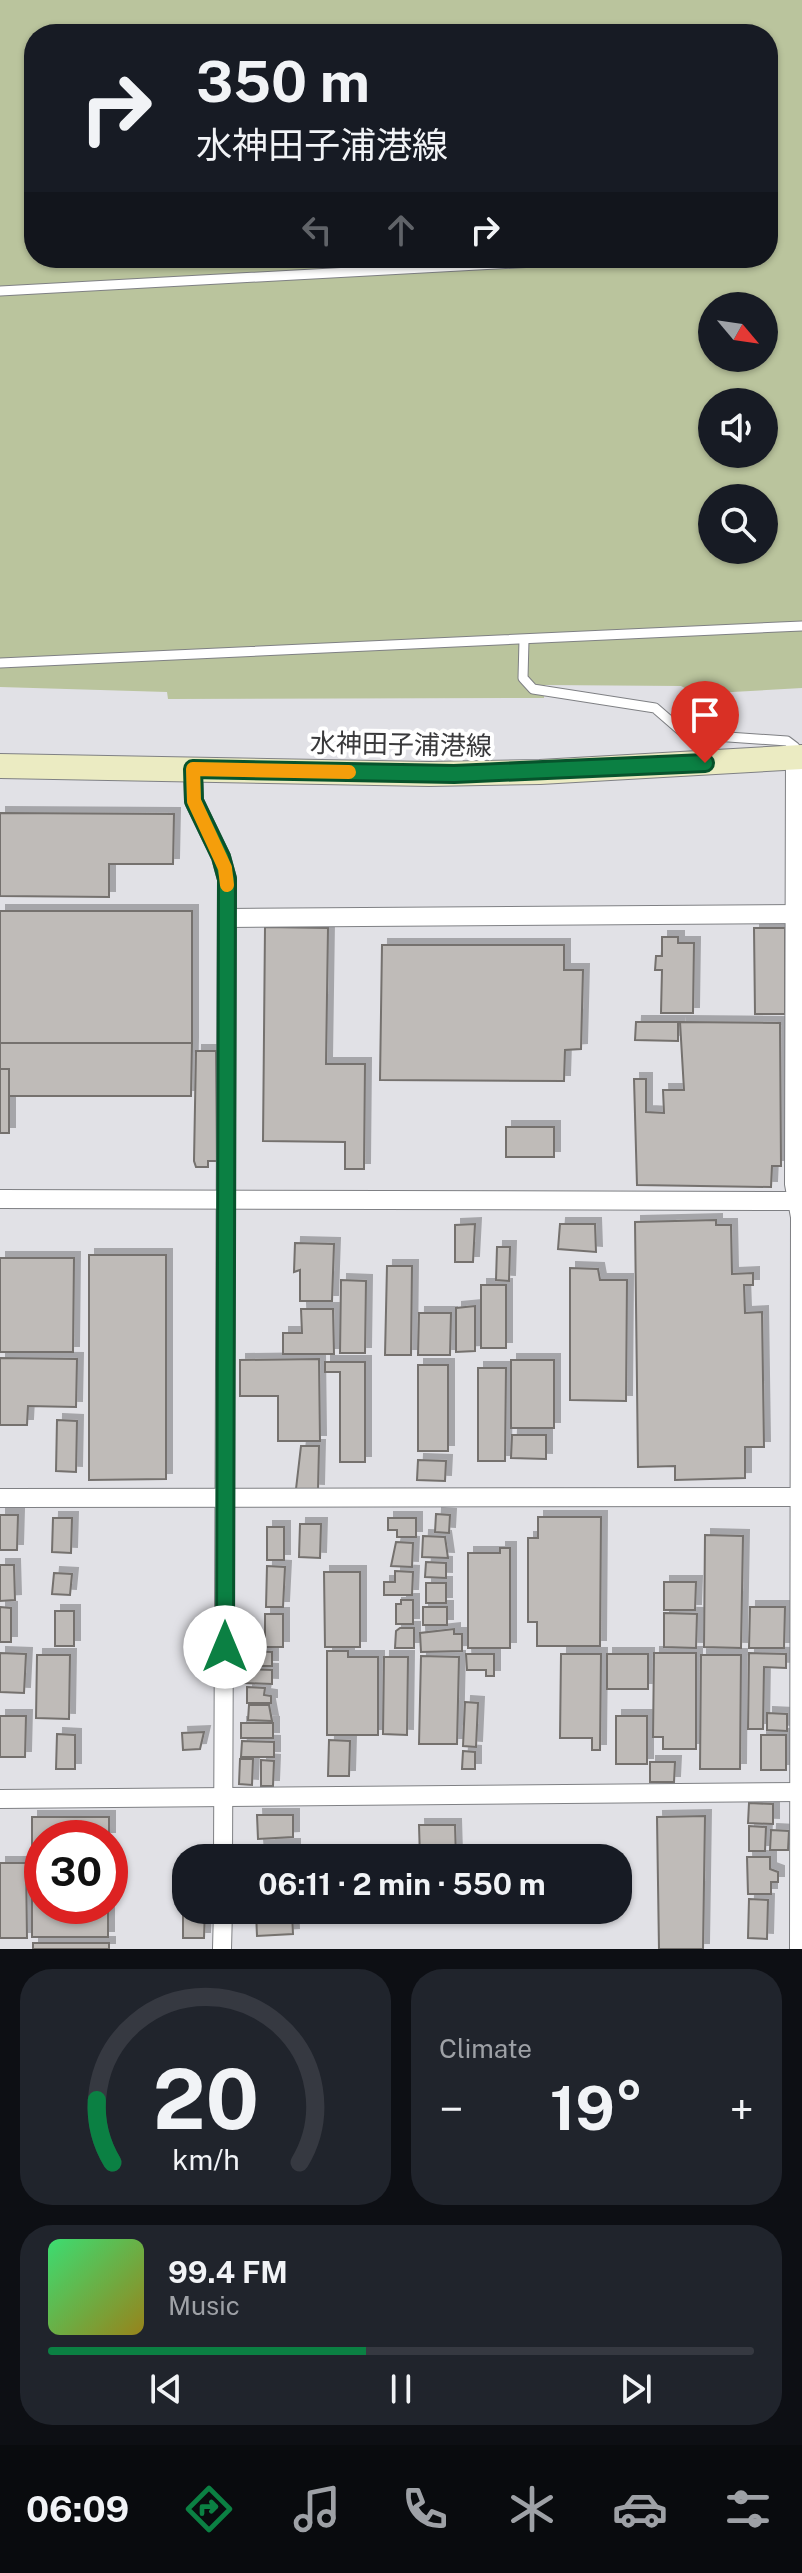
<!DOCTYPE html>
<meta charset="utf-8">
<style>
:root{--surface:#171b24;--page:#20242c;--text:#f1f3f6;--muted:#9ea1a6;--line:#363941;--accent:#0b8043}
body{margin:0;font-family:"Public Sans","Noto Sans JP",sans-serif;background:var(--page);color:var(--text);height:100vh;display:flex;flex-direction:column;font-size:30px;white-space:nowrap}
*{box-sizing:border-box;margin:0}
p{font-size:26px;color:var(--muted)}
.icon{flex:none;width:44px;height:44px;fill:none;stroke:currentColor;stroke-width:2;stroke-linecap:round;stroke-linejoin:round}
.map{position:relative;height:1949px;overflow:hidden}
.sheet{display:flex;flex-direction:column;gap:20px;padding:20px;background:#0d0f14;flex:1}
.sheet>*{flex:none}
.hud{position:absolute;left:24px;top:24px;width:754px;height:244px;border-radius:32px;box-shadow:0 2px 6px #0004;background:#171b24;color:var(--text);overflow:hidden}
.needle{width:52px;rotate:119deg}
.tools{position:absolute;left:698px;top:292px;display:grid;gap:16px}
.tools a{display:grid;place-items:center;width:80px;height:80px;border-radius:50%;background:var(--surface);box-shadow:0 2px 6px #0004;font-size:40px}
.speed{position:absolute;left:24px;top:1820px;display:flex;gap:16px;font-size:40px;font-weight:700;text-align:center}
.speed>*{display:grid;place-content:center;width:104px;height:104px;border-radius:50%;background:var(--surface);box-shadow:0 2px 6px #0004;line-height:1}
.speed .limit{border:12px solid #d22;background:#fff;color:#111}
.pin{position:absolute;display:grid;place-items:center;width:68px;height:68px;color:#fff;margin:-82px -34px;border-radius:50% 50% 50% 0;rotate:-45deg;box-shadow:0 0 8px #0007}
.pin .icon{rotate:45deg}
.me{position:absolute;width:88px;margin:-44px;rotate:0deg;stroke-linejoin:round;filter:drop-shadow(0 0 6px #0008)}
.turn{display:flex;align-items:center;gap:28px;height:168px;padding:0 40px;font-size:36px}
.turn .icon{width:104px;height:104px;stroke-width:2.5}
.turn b{display:block;font-size:56px;line-height:68px}
.lanes{display:flex;align-items:center;height:76px;padding:0 40px;background:#0003;justify-content:center;gap:40px;direction:ltr}
.lanes .off{opacity:.35}
.big{font-size:60px;font-weight:700;line-height:1.1}
.sheet .tile{flex:1;display:flex;flex-direction:column;justify-content:center;gap:12px;min-width:0;padding:0 28px;border-radius:32px;background:var(--page)}
.sheet .dial{align-items:center;gap:0}
.dial svg{height:208px;overflow:visible;fill:none;stroke:var(--line);stroke-width:7;stroke-linecap:round;text-anchor:middle}
.dial text{fill:var(--text);stroke:none}
.song{display:flex;align-items:center;gap:24px}
.cover{width:96px;height:96px;border-radius:12px;background:linear-gradient(135deg,hsl(140 70% 55%),hsl(50 70% 35%))}
.played{height:8px;border-radius:4px;background:linear-gradient(90deg,var(--accent) 45%,var(--line) 45%)}
.keys{display:flex;justify-content:space-around;direction:ltr}
.heat{display:flex;justify-content:space-between;align-items:center;font-size:44px;direction:ltr}
.sheet .tiles{flex:1;display:grid;gap:20px;grid-template-columns:1fr 1fr}
.tile:last-child{grid-column:span 2}
.trip{position:absolute;left:172px;top:1844px;width:460px;height:80px;border-radius:32px;background:var(--surface);box-shadow:0 2px 6px #0004;font-weight:700;line-height:80px;text-align:center}
.tab-bar{display:flex;height:128px;justify-content:space-around;align-items:center;background:#090b0e;color:var(--muted)}
.tab-bar .icon{width:56px;height:56px}
.tab-bar .on{color:var(--accent)}
.tab-bar b{font-size:36px;color:var(--text)}
.map>svg:first-child{display:block}
</style>
<div class="map">
<svg width="802" height="1949" viewBox="0 0 802 1949">
<defs>
<filter id="shadow"><feDropShadow dx="6" dy="-6" stdDeviation="0" flood-color="#0004"/></filter>
</defs>
<rect width="100%" height="100%" fill="#e1e1e6"/>
<path fill="#bac49d" fill-rule="evenodd" d="M0,0H802V688L696,694L681,686L545,685L544,698L168,699L167,692L0,687ZM34,34H768V258H34ZM712,306H764V358H712ZM712,402H764V454H712ZM712,498H764V550H712Z"/>
<g fill="#bfbbb8" stroke="#74716e" stroke-width="2" filter="url(#shadow)">
<path d="M0,813L174,814L173,864H109V897L0,896Z"/>
<rect x="0" y="911" width="192" height="132"/>
<path d="M265,927L328,928L326,1064H365L364,1169H345V1142L263,1141Z"/>
<path d="M754,928H785V1014H755Z"/>
<path d="M662,937H678V943H694L693,1013H661L662,970H655L656,956H662Z"/>
<path d="M382,945H564V970H583L581,1049L565,1050L564,1081L380,1080Z"/>
<path d="M636,1022H678V1041L635,1040Z"/>
<path d="M680,1022L780,1023L781,1166H772L771,1187L637,1185L634,1079H646V1112L664,1113L663,1090H684Z"/>
<path d="M0,1043H192L191,1096H9V1069H0Z"/>
<path d="M196,1051H216L217,1161H208V1167H196L194,1161Z"/>
<rect x="0" y="1069" width="9" height="64"/>
<rect x="506" y="1127" width="48" height="30"/>
<path d="M716,1220V1225H731L732,1274L753,1273V1285H744L745,1313L762,1312L764,1447H745V1478L675,1480V1466L638,1467L635,1222Z"/>
<path d="M475,1224L473,1262H455V1225Z"/>
<path d="M560,1224H595L596,1252L558,1249Z"/>
<path d="M295,1243L334,1244L332,1301H300V1270L294,1272Z"/>
<path d="M497,1247H510L509,1281L496,1280Z"/>
<path d="M89,1255H166V1479L89,1480Z"/>
<path d="M0,1258H74L73,1352H0Z"/>
<path d="M387,1266H412L411,1355H385Z"/>
<path d="M570,1268L598,1269L600,1280H627L626,1401L570,1400Z"/>
<path d="M341,1280L366,1281L365,1353H340Z"/>
<rect x="481" y="1285" width="25" height="63"/>
<path d="M475,1306V1351L456,1352V1308Z"/>
<path d="M301,1309H333L334,1354H283V1333H302Z"/>
<path d="M419,1313H451L450,1355H418Z"/>
<path d="M0,1358L77,1359L76,1407L28,1406L27,1425H0Z"/>
<path d="M319,1359L320,1441H278V1396H240V1360Z"/>
<rect x="511" y="1360" width="43" height="68"/>
<path d="M325,1362H365V1462H340V1372H325Z"/>
<rect x="418" y="1365" width="30" height="86"/>
<path d="M478,1368H506L505,1461H478Z"/>
<path d="M57,1420L77,1421L76,1472L56,1471Z"/>
<path d="M512,1435H546V1459L511,1458Z"/>
<path d="M301,1446H319L318,1490L296,1489Z"/>
<path d="M418,1460L446,1461L445,1481L417,1480Z"/>
<path d="M436,1514L450,1515L449,1533L435,1532Z"/>
<path d="M0,1515H18L17,1550H0Z"/>
<path d="M538,1517H601L600,1646H537V1622H528V1538H538Z"/>
<path d="M53,1518H72L71,1553L52,1552Z"/>
<path d="M388,1518H416V1537H397V1530H388Z"/>
<path d="M300,1524H321L320,1558L299,1557Z"/>
<rect x="267" y="1527" width="17" height="33"/>
<path d="M705,1535L743,1536L741,1648L704,1647Z"/>
<path d="M423,1536L445,1537L448,1558L422,1557Z"/>
<path d="M396,1542L413,1543L412,1567L391,1566Z"/>
<path d="M500,1548H510V1648H468V1553H500Z"/>
<path d="M426,1562L446,1563V1578L425,1577Z"/>
<path d="M0,1565H14L15,1600L0,1601Z"/>
<path d="M267,1566L285,1567L283,1607H266Z"/>
<path d="M395,1571L413,1572L412,1595H384V1582H395Z"/>
<path d="M324,1572H360V1647H325Z"/>
<path d="M54,1573L72,1574L70,1595L52,1594Z"/>
<path d="M664,1582H696L695,1610H664Z"/>
<rect x="426" y="1583" width="20" height="20"/>
<path d="M401,1600H413V1624H396V1604H401Z"/>
<path d="M0,1607L11,1608V1642H0Z"/>
<rect x="423" y="1607" width="24" height="18"/>
<path d="M750,1607H785L784,1648H749Z"/>
<rect x="55" y="1611" width="19" height="35"/>
<path d="M664,1613L697,1614L696,1648L664,1647Z"/>
<path d="M265,1614H283V1647H259V1637H265Z"/>
<path d="M400,1628H414V1648H395L396,1631Z"/>
<path d="M454,1629V1634H462V1651L421,1652L420,1633Z"/>
<path d="M247,1651L272,1652V1666H247Z"/>
<path d="M327,1651H348V1657H378V1735H327Z"/>
<path d="M0,1653L26,1654L24,1693L0,1692Z"/>
<path d="M654,1653H696V1749H663V1737H653Z"/>
<path d="M749,1653L786,1654V1668L764,1667L763,1729H748Z"/>
<path d="M466,1654H494V1676H486V1670H467Z"/>
<path d="M561,1654H601L600,1750H592V1738H560Z"/>
<rect x="607" y="1654" width="41" height="35"/>
<path d="M37,1655H70L69,1719L36,1718Z"/>
<path d="M701,1655H741L740,1769H700Z"/>
<path d="M421,1656L459,1657L457,1744H419Z"/>
<path d="M384,1657H408L407,1735L383,1734Z"/>
<path d="M244,1669L272,1670V1684L244,1683Z"/>
<path d="M247,1687L265,1688L264,1695L271,1696V1703H247Z"/>
<path d="M465,1702L478,1703L476,1747L463,1746Z"/>
<path d="M249,1705H269L272,1721L248,1720Z"/>
<path d="M767,1713L787,1714V1731L767,1730Z"/>
<path d="M0,1716H26L25,1757H0Z"/>
<rect x="616" y="1716" width="31" height="48"/>
<rect x="241" y="1723" width="32" height="15"/>
<path d="M204,1732L200,1749L183,1750L182,1733Z"/>
<path d="M57,1734L75,1735V1769H56Z"/>
<rect x="761" y="1735" width="25" height="35"/>
<path d="M329,1740L350,1741L349,1776H328Z"/>
<path d="M242,1741L274,1742V1757H241Z"/>
<path d="M463,1751L475,1752V1769H462Z"/>
<path d="M240,1759H253L252,1785L239,1784Z"/>
<path d="M261,1760L274,1761L273,1786H261Z"/>
<path d="M650,1762H675L674,1782H650Z"/>
<path d="M749,1803L773,1804V1824L748,1823Z"/>
<path d="M257,1815H293V1837L258,1839Z"/>
<path d="M705,1816L703,1949H659L657,1817Z"/>
<path d="M32,1817H109V1838H42V1906H108V1937H32Z"/>
<path d="M419,1825H455L456,1858H420Z"/>
<path d="M749,1826L766,1827L765,1851H749Z"/>
<path d="M771,1830L789,1831L788,1850H770Z"/>
<path d="M258,1845H294V1858H259Z"/>
<path d="M747,1857H770V1869L778,1872V1882H771V1894H748Z"/>
<path d="M0,1863H26L27,1938H0Z"/>
<path d="M749,1899L768,1900L767,1939L748,1938Z"/>
<path d="M183,1909L205,1910L204,1938H183Z"/>
<path d="M256,1912H292L293,1934L257,1936Z"/>
<rect x="33" y="1943" width="76" height="6"/>
</g>
<g fill="none" stroke-linecap="round" stroke-linejoin="round">
<defs>
<g id="lane">
<path d="M0,291L607,258"/>
<path d="M524,640L523,678L533,689L655,708L685,734L787,741L795,747V757"/>
<path d="M0,663L802,626"/>
</g>
<g id="street">
<path d="M795,757L794,1184L800,1217L799,1949"/>
<path d="M193,769L194,801L221,857L227,879L223,1858"/>
<path d="M227,918L802,914"/>
<path d="M0,1199L802,1201"/>
<path d="M0,1498L802,1497"/>
<path d="M0,1799L802,1792"/>
<path d="M222,1949L223,1910"/>
</g>
<path id="secondary" d="M0,766L429,774L540,772L802,757"/>
</defs>
<use href="#lane" stroke="#7f8084" stroke-width="11"/>
<use href="#street" stroke="#7f8084" stroke-width="20"/>
<use href="#secondary" stroke="#7f8084" stroke-width="26"/>
<use href="#lane" stroke="#fff" stroke-width="9"/>
<use href="#street" stroke="#fff" stroke-width="18"/>
<use href="#secondary" stroke="#ebebc2" stroke-width="24"/>
</g>
<g fill="none" stroke-linecap="round" stroke-linejoin="round">
<defs>
<path id="route" d="M225,1647L227,879L221,857L194,801L193,769L454,774L705,763"/>
</defs>
<use href="#route" stroke="#07532c" stroke-width="20"/>
<use href="#route" stroke="#0b8043" stroke-width="14"/>
<path stroke="#f59e0b" stroke-width="14" d="M227,885L225,868L194,801L193,769L349,772"/>
</g>
<g text-anchor="middle" dominant-baseline="central" stroke-width="8" stroke-linejoin="round" paint-order="stroke">
<g font-size="26" fill="#39393b" stroke="#fff">
<text transform="translate(401 744) rotate(1)">水神田子浦港線</text>
</g>
</g>
</svg>
<div class="tools">
<a><svg class="needle" viewBox="-14 -14 28 28"><path d="M0-13l5 13h-10z" fill="#e53935"/><path d="M0 13l5-13h-10z" fill="#9ea1a6"/></svg></a>
<a><svg class="icon" aria-label="sound" viewBox="0 0 24 24"><path d="M4 9h4l5-4v14l-5-4H4zM17 9q2 3 0 6"/></svg></a>
<a><svg class="icon" aria-label="search" viewBox="0 0 24 24"><circle cx="10" cy="10" r="6"/><path d="M15 15l6 6"/></svg></a>
</div>
<div class="speed"><div class="limit">30</div></div>
<div class="pin" style="left:705px;top:763px;background:#d93025"><svg class="icon" aria-label="arrive" viewBox="0 0 24 24"><path d="M6 21V4h12l-3 4 3 4H6"/></svg></div>
<svg class="me" style="left:225px;top:1647px" viewBox="-20 -20 40 40"><circle r="19" fill="#fff"/><path d="M0-13L10 11 0 6-10 11z" fill="#0b8043"/></svg>
<div class="trip">06:11 · 2 min · 550 m</div>
<div class="hud">
<div class="turn"><svg class="icon" aria-label="right" viewBox="0 0 24 24"><path d="M7 20v-9h11M14 6l5 5-5 5"/></svg><div><b>350 m</b>水神田子浦港線</div></div>
<div class="lanes"><svg class="icon off" aria-label="left" viewBox="0 0 24 24"><path d="M17 20v-9H6M10 6l-5 5 5 5"/></svg><svg class="icon off" aria-label="ahead" viewBox="0 0 24 24"><path d="M12 20V5M6 11l6-6 6 6"/></svg><svg class="icon" aria-label="right" viewBox="0 0 24 24"><path d="M7 20v-9h11M14 6l5 5-5 5"/></svg></div>
</div>
</div>
<section class="sheet">
<div class="tiles">
<div class="tile dial"><svg viewBox="0 0 100 80">
<path d="M14 69A42 42 0 1 1 86 69"/>
<path d="M14 69A42 42 0 0 1 8 45" stroke="#0b8043"/>
<text x="50" y="56" font-size="32" font-weight="700">20</text>
<text x="50" y="72" font-size="11">km/h</text>
</svg></div>
<div class="tile"><p>Climate</p>
<div class="heat"><a>−</a><b class="big">19°</b><a>+</a></div>
</div>
<div class="tile">
<div class="song"><i class="cover"></i><div><b>99.4 FM</b><p>Music</p></div></div>
<div class="played"></div>
<div class="keys"><svg class="icon" aria-label="previous" viewBox="0 0 24 24"><path d="M18 5L8 12l10 7zM5 5v14"/></svg><svg class="icon" aria-label="pause" viewBox="0 0 24 24"><path d="M8 5v14M16 5v14"/></svg><svg class="icon" aria-label="next" viewBox="0 0 24 24"><path d="M6 5l10 7-10 7zM19 5v14"/></svg></div>
</div>
</div>
</section>
<nav class="tab-bar">
<b>06:09</b>
<svg class="icon on" aria-label="directions" viewBox="0 0 24 24"><path d="M12 3l9 9-9 9-9-9zM9 14v-3h6M13 9l2 2-2 2"/></svg>
<svg class="icon" aria-label="music" viewBox="0 0 24 24"><path d="M9 18V5l10-2v13"/><circle cx="6" cy="18" r="3"/><circle cx="16" cy="16" r="3"/></svg>
<svg class="icon" aria-label="phone" viewBox="0 0 24 24"><path d="M5 4h4l2 5-3 2q2 4 5 5l2-3 5 2v4C11 20 4 13 5 4z"/></svg>
<svg class="icon" aria-label="climate" viewBox="0 0 24 24"><path d="M12 3v18M4 7l16 10M4 17L20 7"/></svg>
<svg class="icon" aria-label="car" viewBox="0 0 24 24"><path d="M5 17H2v-5l4-1 3-4h7l3 4 3 1v5h-3M9 17h6M6 11h13"/><circle cx="7" cy="17" r="2"/><circle cx="17" cy="17" r="2"/></svg>
<svg class="icon" aria-label="filters" viewBox="0 0 24 24"><path d="M4 7h16M4 17h16"/><circle cx="9" cy="7" r="2"/><circle cx="15" cy="17" r="2"/></svg>
</nav>
